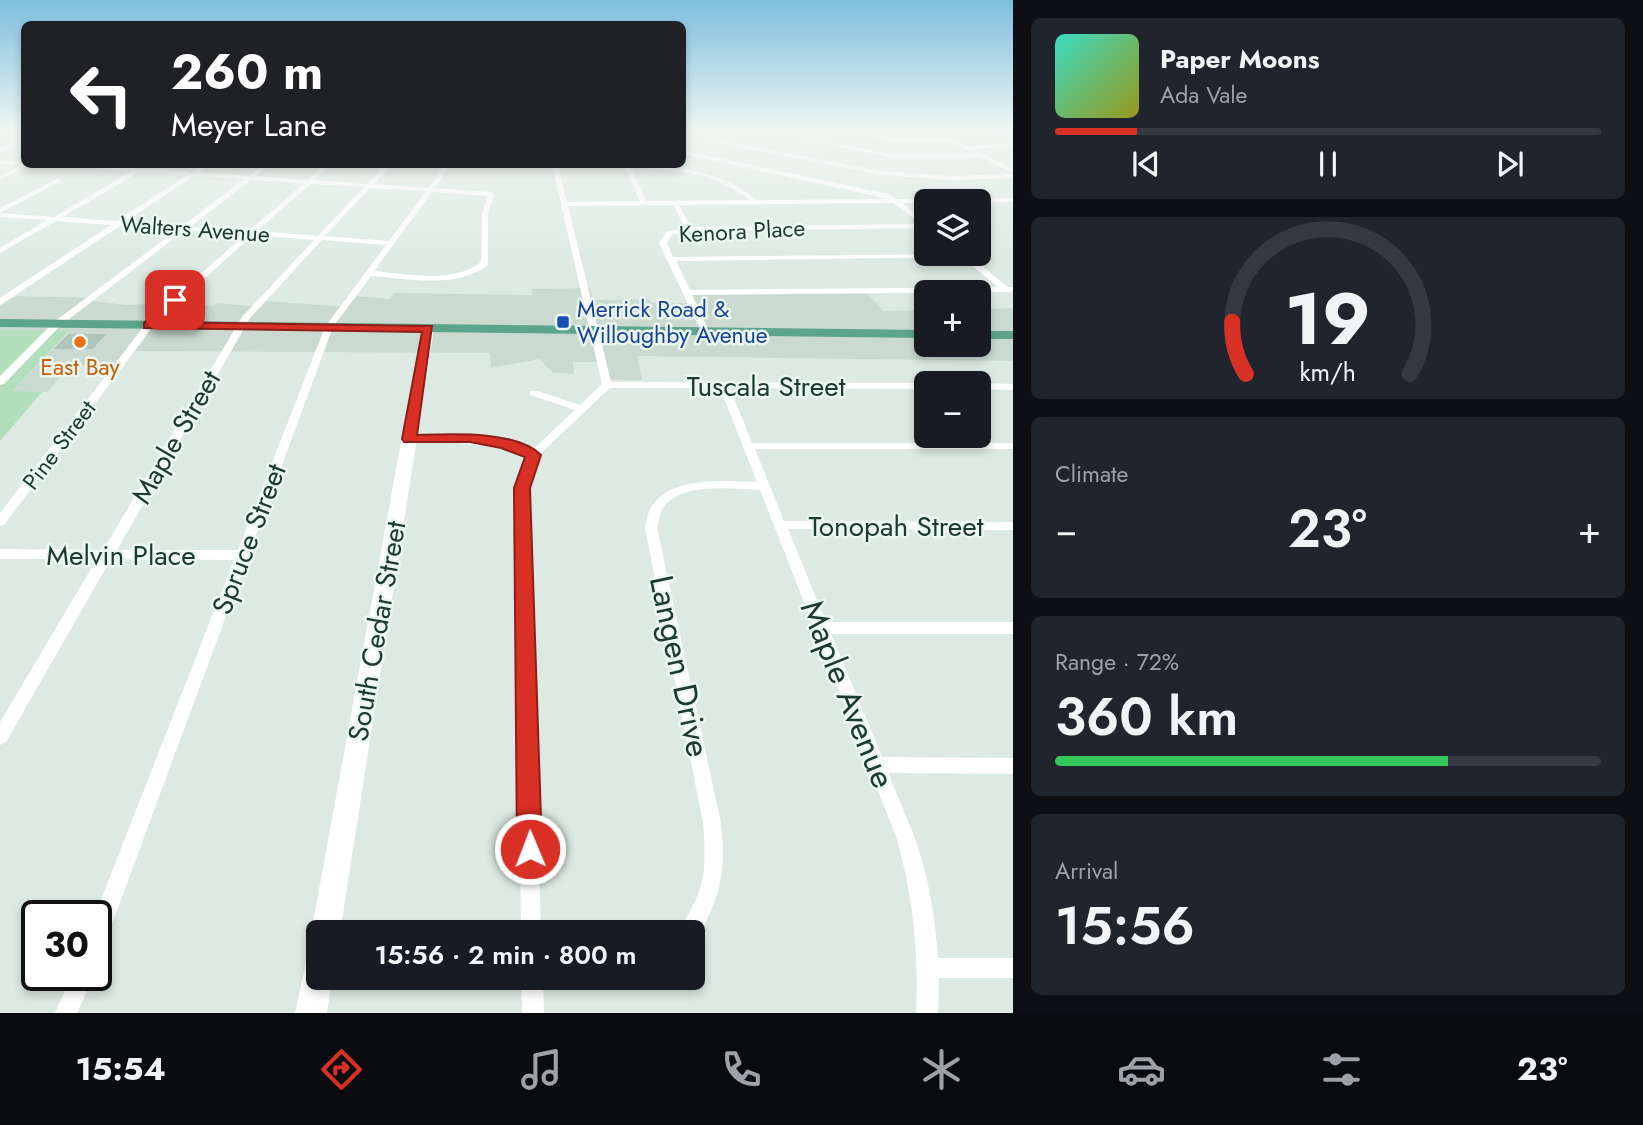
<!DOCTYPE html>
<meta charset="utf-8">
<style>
:root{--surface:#171b24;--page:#20242c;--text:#f1f3f6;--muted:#9ea1a6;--line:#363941;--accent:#d93025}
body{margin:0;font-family:Jost,sans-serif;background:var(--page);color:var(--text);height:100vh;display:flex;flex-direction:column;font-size:26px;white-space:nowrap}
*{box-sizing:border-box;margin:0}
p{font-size:23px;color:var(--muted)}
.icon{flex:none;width:38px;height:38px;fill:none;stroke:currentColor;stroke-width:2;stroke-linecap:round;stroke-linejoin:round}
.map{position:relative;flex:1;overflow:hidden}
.sheet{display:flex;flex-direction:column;gap:18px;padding:18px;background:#0d0f14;width:630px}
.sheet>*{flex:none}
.guide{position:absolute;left:21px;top:21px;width:665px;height:147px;border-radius:10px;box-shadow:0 4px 10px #0003;background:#202124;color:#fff;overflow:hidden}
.fabs{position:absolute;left:914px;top:189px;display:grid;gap:14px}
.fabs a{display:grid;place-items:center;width:77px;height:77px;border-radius:10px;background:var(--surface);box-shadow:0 4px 10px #0003;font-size:35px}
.speed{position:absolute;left:21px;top:900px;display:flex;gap:14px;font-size:35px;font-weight:700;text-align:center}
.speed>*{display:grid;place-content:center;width:91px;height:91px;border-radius:50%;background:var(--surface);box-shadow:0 4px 10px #0003;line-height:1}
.speed .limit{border:4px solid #111;border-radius:10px;background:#fff;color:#111}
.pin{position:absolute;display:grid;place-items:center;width:60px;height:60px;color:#fff;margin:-30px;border-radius:14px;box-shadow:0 4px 10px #0006}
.me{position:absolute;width:77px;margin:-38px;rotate:359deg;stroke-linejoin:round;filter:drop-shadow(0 0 5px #0008)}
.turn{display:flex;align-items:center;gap:24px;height:147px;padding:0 35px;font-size:32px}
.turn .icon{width:91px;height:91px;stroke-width:2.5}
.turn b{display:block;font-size:49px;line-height:60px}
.big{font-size:52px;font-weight:600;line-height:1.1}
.sheet .widget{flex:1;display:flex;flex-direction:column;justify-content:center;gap:10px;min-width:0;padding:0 24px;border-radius:10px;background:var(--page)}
.sheet .dial{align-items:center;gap:0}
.dial svg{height:182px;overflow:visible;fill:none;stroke:var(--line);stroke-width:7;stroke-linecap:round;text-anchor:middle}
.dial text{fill:var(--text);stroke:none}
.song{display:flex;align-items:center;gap:21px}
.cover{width:84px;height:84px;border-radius:10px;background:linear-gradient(135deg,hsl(170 70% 55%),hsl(60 70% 35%))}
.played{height:7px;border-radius:4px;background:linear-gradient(90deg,var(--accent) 15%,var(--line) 15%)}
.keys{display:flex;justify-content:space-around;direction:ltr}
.heat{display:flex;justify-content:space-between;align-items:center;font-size:38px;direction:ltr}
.charge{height:10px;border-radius:5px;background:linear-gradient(90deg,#34c759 72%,var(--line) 0)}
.trip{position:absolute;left:306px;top:920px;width:399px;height:70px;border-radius:10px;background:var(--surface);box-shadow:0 4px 10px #0003;font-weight:600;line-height:70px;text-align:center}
.menu{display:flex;height:112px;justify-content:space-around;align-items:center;background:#090b0e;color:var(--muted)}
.menu .icon{width:49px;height:49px}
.menu .selected{color:var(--accent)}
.menu b{font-size:32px;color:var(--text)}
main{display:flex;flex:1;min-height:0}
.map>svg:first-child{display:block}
</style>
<main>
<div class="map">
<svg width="1013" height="1013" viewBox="0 0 1013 1013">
<rect width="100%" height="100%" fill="#dceae3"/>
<path fill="#cadad1" d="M590,288L593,300L649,299L651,303H696L692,294L867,293L883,311L926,310V345H978V309L1013,308V361L637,356L642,380H610L606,362H573L574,374L553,373L540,359L491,368L490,353L134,351L123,365H71L47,392H11L69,332L0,330V306L16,296L96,298L93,301L126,305L176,303L213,306L217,303L260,307L265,301L346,307L355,296L390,299L394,293L532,295V289Z"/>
<path fill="#b2debb" d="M0,330L69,331L12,391L42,392L0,441Z"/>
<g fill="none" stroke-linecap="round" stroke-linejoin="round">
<path stroke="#7eced5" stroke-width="2" d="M985,130L1013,135"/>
</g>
<path fill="#b1c5bb" stroke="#aec4b9" stroke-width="2" d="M69,335H104L92,348H56Z"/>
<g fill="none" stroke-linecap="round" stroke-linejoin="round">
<g fill="#fff" fill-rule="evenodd">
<path d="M690,130H695L699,134L709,138L880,171L951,176L1013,174V178L951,180L880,175L708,141L695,136Z"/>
<path d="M754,130H763L893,154H975L949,142H896L830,130H841L896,138H943L927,130H933L968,146L1013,143V147L972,149L1013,169V173L982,158H893Z"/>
<path d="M682,150L888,194L896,199L1013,198V202L902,203L926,221V228L689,231L672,235L667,243L673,257L967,254L1008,287H1013V291L1008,293L1004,292L692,295L709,331L705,334L701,331L659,243L666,232L685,228L673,205L568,206L611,382L926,383V389L730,388L752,443H1013V449H755L784,521L1013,522V530L788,529L826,622H1013V634H831L882,757L1013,758V774L888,773C897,795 907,817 915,839C929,877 935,918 938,958H1013V978H939L938,1013H916C919,953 913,897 897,839L760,490C732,489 675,481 661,512C659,516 659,523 657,528L721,823C726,873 721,897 696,940L693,941V933H679C684,920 692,909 697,897C707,874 705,848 703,823L645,528C646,523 647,517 649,512C664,475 725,481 757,482L720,388H610L538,456L528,488L541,933H521L516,488L527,457C489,443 450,442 410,442L405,439L410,436C451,435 492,437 531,451L575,410L530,395V391H538L580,405L602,384L552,164H558L567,202L640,201L623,164C668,164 722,170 757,200L888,199L682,154ZM630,167C670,169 719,173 749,200L646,201ZM893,203L922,224L691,227L679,205ZM961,257L998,287L690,290L676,261Z"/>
<path d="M0,160L24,161V164H31L0,180V176L22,165L0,164Z"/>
<path d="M45,164H81L192,172L203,164H211L199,172L249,176L264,164H271L256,176L308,180L325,164H332L314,180L367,184L385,164H392L374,184L428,188L446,164H452L434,188L492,192L495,194L488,213V265C457,289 408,279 371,276L333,327L106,940L103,947L96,950L95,915L234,560L111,559L6,742L0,745V722L97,559H0V549L103,550L242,317L314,240L253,235L157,321L4,525L0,526V513L151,317L245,235L185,230L60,326L4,384L0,385V376L54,322L177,230L120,226L0,305V298L111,225L56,221L0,253V248L47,220L0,217V208L59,178L61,181L0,213L54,217L132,171ZM140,172L187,175L117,221L62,217ZM194,176L244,179L182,226L125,222ZM251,180L304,183L249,231L190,227ZM311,184L364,187L318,236L257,231ZM370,188L426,191L389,241L325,236ZM432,192L488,196L482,213L481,262C453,284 407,274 374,271ZM322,240L386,245L325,327L238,550H117L250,318Z"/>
<path d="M977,383H978L1013,384V390L978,389Z"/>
<path d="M72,975H94L77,1013H55Z"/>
<path d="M521,978H543L544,1013H522Z"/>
</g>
<g fill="#fff" fill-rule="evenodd">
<path d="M24,138V143L0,153V148Z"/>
<path d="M428,324L434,328L340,933H318V945L315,943L311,933L422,328Z"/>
<path d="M318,954V978H332L327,1013H295L307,958Z"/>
</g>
<g fill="#5ca48c" fill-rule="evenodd">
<path d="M0,319L926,330V338L0,327Z"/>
<rect x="978" y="331" width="35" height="8"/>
</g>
</g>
<linearGradient id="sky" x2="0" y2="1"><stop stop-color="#7dbee0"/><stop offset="0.48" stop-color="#eff6f2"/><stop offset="1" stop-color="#eff6f2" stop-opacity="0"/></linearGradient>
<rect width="1013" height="271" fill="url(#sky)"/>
<path fill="#d93025" stroke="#8d1f18" stroke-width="2" d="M171,297L180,300L158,322L432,326L417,435C450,434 516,430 541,455L530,488L542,849L538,858L530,862L521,858L517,849L514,488L525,457L501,448L470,442H404L402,439L422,332L144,328V323Z"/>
<rect fill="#1a4fb4" stroke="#ecf7f1" stroke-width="2.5" x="556" y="315" width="14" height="14" rx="3.5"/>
<circle fill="#e8710a" stroke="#ecf7f1" stroke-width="2.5" cx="80" cy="342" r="7"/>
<g text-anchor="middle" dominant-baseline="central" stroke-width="5" stroke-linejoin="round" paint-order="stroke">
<g font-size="23" fill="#1d3a30" stroke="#ecf7f1">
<text transform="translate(195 229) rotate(4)">Walters Avenue</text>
<text transform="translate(742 231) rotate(-3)">Kenora Place</text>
<text transform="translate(59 445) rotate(-53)">Pine Street</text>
</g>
<g font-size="23" fill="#164399" stroke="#ecf7f1" text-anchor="start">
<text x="577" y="309">Merrick Road &amp;<tspan x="577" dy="26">Willoughby Avenue</tspan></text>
</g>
<g font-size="23" fill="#c56008" stroke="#ecf7f1">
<text x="80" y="367">East Bay</text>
</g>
<g font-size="28" fill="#1d3a30" stroke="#ecf7f1">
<text x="766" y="386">Tuscala Street</text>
<text transform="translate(176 437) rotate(-60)">Maple Street</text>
<text x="896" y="526">Tonopah Street</text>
<text transform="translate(249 539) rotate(-69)">Spruce Street</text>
<text x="121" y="555">Melvin Place</text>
<text transform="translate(377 631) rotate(-80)">South Cedar Street</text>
</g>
<g font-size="33" fill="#1d3a30" stroke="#ecf7f1">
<text transform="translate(680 666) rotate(78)">Langen Drive</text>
<text transform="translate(848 694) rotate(68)">Maple Avenue</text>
</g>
</g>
</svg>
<div class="fabs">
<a><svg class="icon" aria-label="layers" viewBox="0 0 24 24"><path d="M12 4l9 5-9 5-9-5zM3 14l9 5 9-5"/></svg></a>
<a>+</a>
<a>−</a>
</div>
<div class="speed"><div class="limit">30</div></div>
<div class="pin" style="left:175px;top:300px;background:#d93025"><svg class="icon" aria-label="arrive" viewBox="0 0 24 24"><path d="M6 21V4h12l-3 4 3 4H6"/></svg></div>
<svg class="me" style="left:530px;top:849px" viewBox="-20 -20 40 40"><circle r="17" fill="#d93025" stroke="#fff" stroke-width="3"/><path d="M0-11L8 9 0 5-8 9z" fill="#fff"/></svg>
<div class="trip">15:56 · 2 min · 800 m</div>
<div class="guide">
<div class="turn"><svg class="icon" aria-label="left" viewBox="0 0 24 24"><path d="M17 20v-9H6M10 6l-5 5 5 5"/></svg><div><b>260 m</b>Meyer Lane</div></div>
</div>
</div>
<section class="sheet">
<div class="widget">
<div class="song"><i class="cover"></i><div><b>Paper Moons</b><p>Ada Vale</p></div></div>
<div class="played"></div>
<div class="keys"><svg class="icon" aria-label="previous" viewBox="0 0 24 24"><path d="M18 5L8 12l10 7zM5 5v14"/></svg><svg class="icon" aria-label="pause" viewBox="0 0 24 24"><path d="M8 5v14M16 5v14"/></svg><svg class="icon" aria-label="next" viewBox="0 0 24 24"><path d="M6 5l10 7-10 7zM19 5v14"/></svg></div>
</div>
<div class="widget dial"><svg viewBox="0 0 100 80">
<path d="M14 69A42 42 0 1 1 86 69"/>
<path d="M14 69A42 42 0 0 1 8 46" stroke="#d93025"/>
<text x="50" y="56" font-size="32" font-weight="700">19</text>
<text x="50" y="72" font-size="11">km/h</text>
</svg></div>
<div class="widget"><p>Climate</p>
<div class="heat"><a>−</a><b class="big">23°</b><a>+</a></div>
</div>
<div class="widget"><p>Range · 72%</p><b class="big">360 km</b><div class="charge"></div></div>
<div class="widget"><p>Arrival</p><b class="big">15:56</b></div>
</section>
</main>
<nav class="menu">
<b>15:54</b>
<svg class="icon selected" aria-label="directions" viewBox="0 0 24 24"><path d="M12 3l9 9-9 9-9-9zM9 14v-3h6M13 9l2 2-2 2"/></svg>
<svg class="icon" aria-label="music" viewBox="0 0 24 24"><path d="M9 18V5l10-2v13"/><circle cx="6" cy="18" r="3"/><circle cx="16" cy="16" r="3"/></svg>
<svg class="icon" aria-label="phone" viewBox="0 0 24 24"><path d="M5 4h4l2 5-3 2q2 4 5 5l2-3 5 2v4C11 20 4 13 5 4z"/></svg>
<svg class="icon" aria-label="climate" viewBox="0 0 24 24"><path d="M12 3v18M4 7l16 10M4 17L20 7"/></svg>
<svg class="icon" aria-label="car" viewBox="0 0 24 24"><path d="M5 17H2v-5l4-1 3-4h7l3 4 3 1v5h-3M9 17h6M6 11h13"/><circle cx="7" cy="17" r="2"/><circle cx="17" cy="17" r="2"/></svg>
<svg class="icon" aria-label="filters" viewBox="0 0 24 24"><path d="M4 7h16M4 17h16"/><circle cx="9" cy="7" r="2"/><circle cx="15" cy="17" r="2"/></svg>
<b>23°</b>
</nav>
